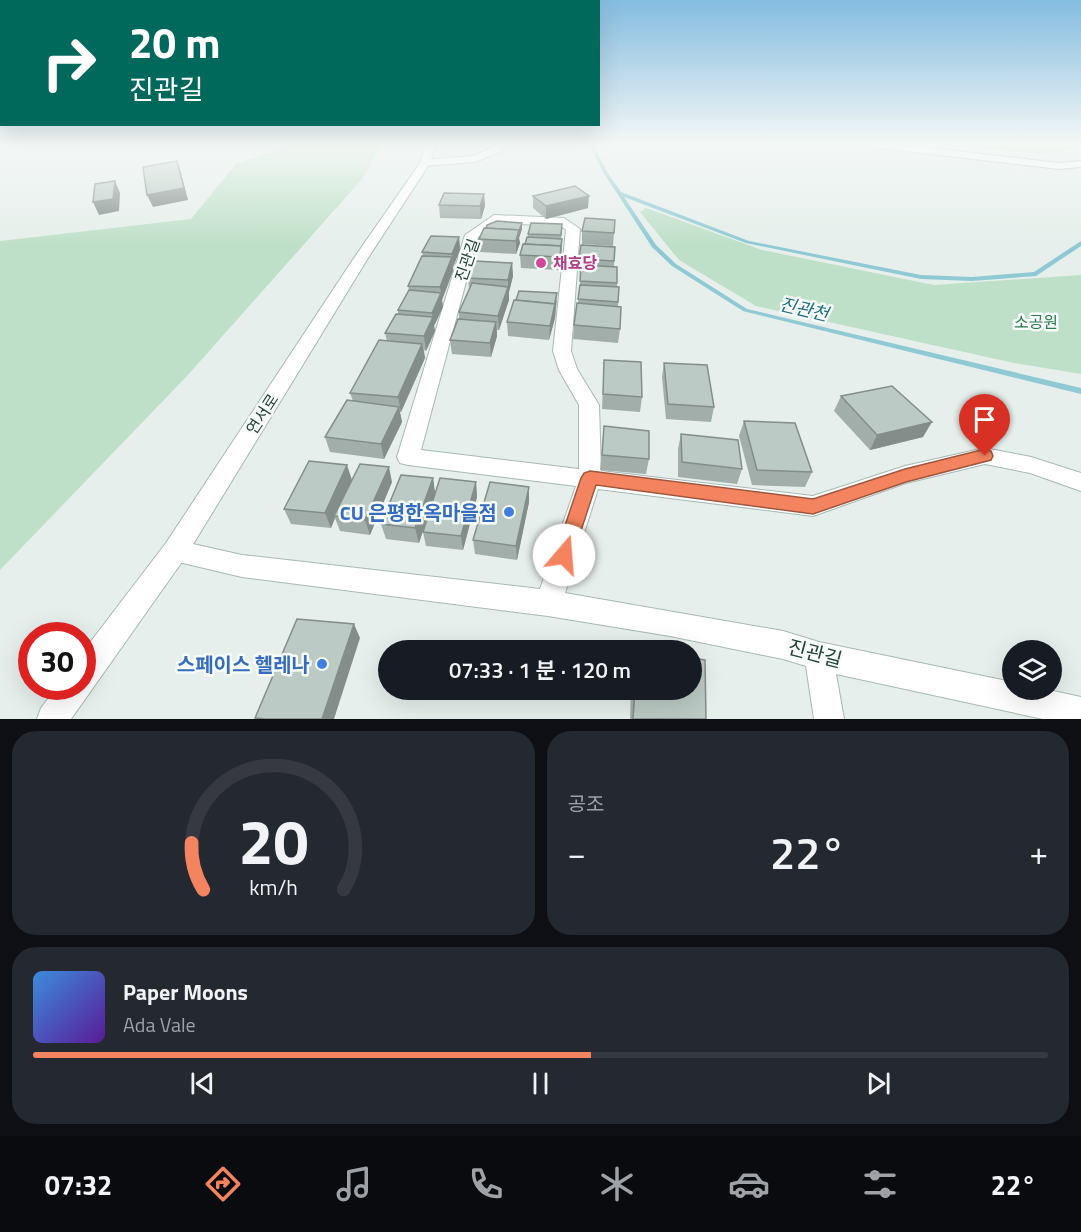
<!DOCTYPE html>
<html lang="ko">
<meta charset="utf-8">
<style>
:root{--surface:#171b24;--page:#242831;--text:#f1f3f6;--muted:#9ea1a6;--line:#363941;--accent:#f4845f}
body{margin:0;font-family:"Titillium Web","Noto Sans KR",sans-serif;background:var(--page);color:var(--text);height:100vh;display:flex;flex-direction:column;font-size:22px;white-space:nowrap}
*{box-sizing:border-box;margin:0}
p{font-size:20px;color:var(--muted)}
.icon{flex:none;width:33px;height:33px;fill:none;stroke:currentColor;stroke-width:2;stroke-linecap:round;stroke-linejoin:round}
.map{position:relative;height:719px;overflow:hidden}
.panel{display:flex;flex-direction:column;gap:12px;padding:12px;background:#0d0f14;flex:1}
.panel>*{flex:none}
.top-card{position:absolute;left:0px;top:0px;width:600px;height:126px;box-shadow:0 6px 24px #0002;background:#00695c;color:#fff;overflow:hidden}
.controls{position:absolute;left:1002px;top:640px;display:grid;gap:12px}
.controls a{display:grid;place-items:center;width:60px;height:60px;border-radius:50%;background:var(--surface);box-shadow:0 6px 24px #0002;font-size:30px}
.speed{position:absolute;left:18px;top:622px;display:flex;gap:12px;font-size:30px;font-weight:700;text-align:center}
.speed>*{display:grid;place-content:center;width:78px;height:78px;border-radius:50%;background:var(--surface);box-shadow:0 6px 24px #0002;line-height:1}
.speed .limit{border:9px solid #d22;background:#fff;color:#111}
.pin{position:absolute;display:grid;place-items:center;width:51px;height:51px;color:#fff;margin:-62px -26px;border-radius:50% 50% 50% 0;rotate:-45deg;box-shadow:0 0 6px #0007}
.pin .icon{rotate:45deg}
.me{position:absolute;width:66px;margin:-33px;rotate:18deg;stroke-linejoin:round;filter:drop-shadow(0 0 4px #0008)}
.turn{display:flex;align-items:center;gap:21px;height:126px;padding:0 30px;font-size:27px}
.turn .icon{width:78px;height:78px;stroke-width:2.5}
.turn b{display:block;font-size:42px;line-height:51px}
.big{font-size:45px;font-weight:600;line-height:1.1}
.panel .tile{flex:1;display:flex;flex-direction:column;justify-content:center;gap:9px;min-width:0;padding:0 21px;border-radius:24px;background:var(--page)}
.panel .dial{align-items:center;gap:0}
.dial svg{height:156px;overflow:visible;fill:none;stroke:var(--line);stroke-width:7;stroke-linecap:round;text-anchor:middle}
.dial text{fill:var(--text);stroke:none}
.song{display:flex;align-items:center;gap:18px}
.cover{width:72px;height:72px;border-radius:9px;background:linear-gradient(135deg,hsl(210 70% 55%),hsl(270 70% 35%))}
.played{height:6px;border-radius:3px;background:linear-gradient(90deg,var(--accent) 55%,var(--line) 55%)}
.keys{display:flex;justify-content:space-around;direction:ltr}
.heat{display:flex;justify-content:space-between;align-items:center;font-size:33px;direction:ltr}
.panel .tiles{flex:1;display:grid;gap:12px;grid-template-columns:1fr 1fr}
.tile:last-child{grid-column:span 2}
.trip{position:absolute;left:378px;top:640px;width:324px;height:60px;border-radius:30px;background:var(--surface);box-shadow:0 6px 24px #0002;font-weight:600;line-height:60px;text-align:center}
.tabs{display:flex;height:96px;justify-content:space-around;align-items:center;background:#090b0e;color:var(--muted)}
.tabs .icon{width:42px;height:42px}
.tabs .active{color:var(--accent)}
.tabs b{font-size:27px;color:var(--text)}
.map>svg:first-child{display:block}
</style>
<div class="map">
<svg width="1081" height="719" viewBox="0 0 1081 719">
<rect width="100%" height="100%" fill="#e6efeb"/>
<g fill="#bfe0c8">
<path d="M289,144H382L362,179L187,376L0,570V241L191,219L236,164Z"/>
<path d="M921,144H1081V146L1050,154Z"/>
<path d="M646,208L762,250L934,285L1081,275V374L1014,363L756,306L679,260L640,212Z"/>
</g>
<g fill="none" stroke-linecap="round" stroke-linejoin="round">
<path fill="#8ec9d4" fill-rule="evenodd" d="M589,144H593L607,172L621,192L749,241L921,275L972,277L1034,272L1081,241V246L1036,276L972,281L921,279L746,243L624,197L656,245L676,264L747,309L1081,388V394L743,311L672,266L652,247L603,172Z"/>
<defs>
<g id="street">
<path d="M495,144H505L502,151L475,162L425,166L420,163L425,160L473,156L494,147Z"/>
<path d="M866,144H896L1059,163L1081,161V167L1059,169L871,147Z"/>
<path d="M494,215L564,218L580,229L571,351L577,369L599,405L601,471L813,496L905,466L985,448L1031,457L1081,473V491L1030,473L985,464L906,483L813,516L598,489L565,593L783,631L819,642L1012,682V690H1049L1081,697V719H1043L836,674L844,719H814L806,666L783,659L670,636L548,616L242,577L166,559L163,551L166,543L175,540L242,555L540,589L576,486L408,465L400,463L397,457L465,235ZM497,223L561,226L566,230L553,351L559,370L579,405V469L421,450L478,237Z"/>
</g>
<path id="secondary" d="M426,144H436L430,163L368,258L184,559L71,719H37L41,708L57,687H82V653L166,543L354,258L420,163Z"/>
</defs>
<use href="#street" stroke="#a8b8b2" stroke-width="2"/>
<use href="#secondary" stroke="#a4bbb3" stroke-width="2"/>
<use href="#street" fill="#fff" fill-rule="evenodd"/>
<use href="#secondary" fill="#fff" fill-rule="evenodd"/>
</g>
<g fill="#a1aea9">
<path d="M62,144H79L75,146Z"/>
<path d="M484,194L485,206L481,219L440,218L439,205Z"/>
<path d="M533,196L588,208L546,219L533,208Z"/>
<path d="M615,220L613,246L582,244V231Z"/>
<path d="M522,223V229L519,238L520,243L516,254L480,252L479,239Z"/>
<path d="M562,231L561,239H562L561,259L559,270L521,268L520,255L528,237V234Z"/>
<path d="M459,237L460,250L453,267V271L442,300L443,307L434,326L435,331L426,351L424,350L425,358L401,412H400L402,422L384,459L330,452L325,437L353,401L350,393L387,341L385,333L398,314V310L409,290L408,286L423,256L422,252Z"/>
<path d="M615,247L614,266L617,283V287H619L618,307L620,329L618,343L573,339L574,325L578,303L580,285L581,273L579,272V259Z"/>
<path d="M512,263L513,276L509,292V300L499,330H497V336L491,357L452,354L450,340L459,319V312L469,289L468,278Z"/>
<path d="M557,300L555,318L549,340L508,336L507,322Z"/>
<path d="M604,360L642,397L640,412L602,409Z"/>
<path d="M664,363L714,407L711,422L666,419L662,377Z"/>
<path d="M841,396L923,437L870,450L834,411Z"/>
<path d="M744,421L812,472L805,487L752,485L739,436Z"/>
<path d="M604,426L649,459L646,474L600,470Z"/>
<path d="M681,434L742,469L737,484L678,477V449Z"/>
<path d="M433,478L435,493L419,543L386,539L381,524Z"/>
<path d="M352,480L392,482L370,535L340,531L335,518L331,528L291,524L284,509Z"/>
<path d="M476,482L477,497L463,550L426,546L423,532Z"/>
<path d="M529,502L517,560L475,554L473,540Z"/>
<path d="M631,690H692L706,719H630Z"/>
</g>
<g fill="#838d89">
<path d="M177,161L181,173L188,200L153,207L147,195Z"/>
<path d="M115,181L120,193L119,211L99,215L93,202Z"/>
<path d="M484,194L485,206L481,219L480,206Z"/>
<path d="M589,196L588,208L546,219V206Z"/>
<path d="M522,223V229L519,238L520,243L516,254V241Z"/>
<path d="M459,237L460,250L453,267L452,254Z"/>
<path d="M562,239L561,259L559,270L560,257Z"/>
<path d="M452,257L453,271L442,300L443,307L434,326L435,331L426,351L424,336L433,318L432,313L441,294L440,287Z"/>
<path d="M512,263L513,276L509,292V300L499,330L498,316L508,288V280Z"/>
<path d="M557,293L555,318L549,340L550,326Z"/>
<path d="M496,322L497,336L491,357L490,343Z"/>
<path d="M422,344L425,358L401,412L398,397Z"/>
<path d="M399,407L402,422L384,459L381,444Z"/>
<path d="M932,422L923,437L870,450L877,435Z"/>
<path d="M347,465L352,480L334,516L335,518L331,528L325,513Z"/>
<path d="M389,467L392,482L370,535L365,520Z"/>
<path d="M433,478L435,493L419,543L415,528Z"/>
<path d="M476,482L477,497L463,550L461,536Z"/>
<path d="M529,487V502L517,560L516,546Z"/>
<path d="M354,624L360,638L334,719H322Z"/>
</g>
<g fill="#bbcac4" stroke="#838d89" stroke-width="1.5">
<path d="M177,161L184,188L147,195L143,167Z"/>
<path d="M115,181L113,199L93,202L95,184Z"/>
<path d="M575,186L589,196L546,206L533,196Z"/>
<path d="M444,193L484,194L480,206L439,205Z"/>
<path d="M585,218L615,220L614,233L582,231Z"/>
<path d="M497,221L522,223L519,231V230L486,228L487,225Z"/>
<path d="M531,223L562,224L561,235L528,234Z"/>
<path d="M484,228L519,230L516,241L479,239Z"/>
<path d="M431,236L459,237L452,254L422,252Z"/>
<path d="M527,237L562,239L561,246L525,244Z"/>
<path d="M523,244L561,246L560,257L520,255Z"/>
<path d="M581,245L615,247L614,261L579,259Z"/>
<path d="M422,256L452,257L440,287L408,286Z"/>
<path d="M475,261L512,263L508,280L468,278Z"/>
<path d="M581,265L617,267V283L580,281Z"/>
<path d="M472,283L508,287L498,316L459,312Z"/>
<path d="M580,285L619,287L618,302L578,299Z"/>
<path d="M409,290L441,293L432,313L398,310Z"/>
<path d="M519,291L557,293L554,306L555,304L516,300Z"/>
<path d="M514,300L555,304L550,326L507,322Z"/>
<path d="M577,303L621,307L620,329L574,325Z"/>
<path d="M396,314L433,317L424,336L385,333Z"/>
<path d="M458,319L496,322L490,343L450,340Z"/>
<path d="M379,340L422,344L398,397L350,393Z"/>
<path d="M604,360L641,362L642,397L603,394Z"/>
<path d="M664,363L707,365L714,407L668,404Z"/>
<path d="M892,386L932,422L877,435L841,396Z"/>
<path d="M347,400L399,407L381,444L325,437Z"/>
<path d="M744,421L795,423L812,472L757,470Z"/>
<path d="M604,426L649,431V459L602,455Z"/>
<path d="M681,434L738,440L742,469L682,462Z"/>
<path d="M309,461L347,465L325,513L284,509Z"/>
<path d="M360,464L389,467L365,520L334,516Z"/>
<path d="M401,475L433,478L415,528L381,524Z"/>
<path d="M440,478L476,482L461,536L423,532Z"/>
<path d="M490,482L529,487L516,546L473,540Z"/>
<path d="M297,619L354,624L322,719H265L255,718Z"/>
<path d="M692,658L705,660L706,719H633L635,690H692Z"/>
</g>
<linearGradient id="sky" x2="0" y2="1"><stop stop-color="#84bce0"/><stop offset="0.59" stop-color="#f4f8f6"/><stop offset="1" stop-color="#f4f8f6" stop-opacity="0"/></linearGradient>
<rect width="1081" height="244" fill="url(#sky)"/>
<path fill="#f4845f" stroke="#9f563e" stroke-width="1.5" d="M985,449L991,451L993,456L991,460L906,482L813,514L596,485L571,561L564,563L558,561L555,555L581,478L584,473L590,471L813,499L905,469Z"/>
<circle fill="#d1479c" stroke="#f7fbf9" stroke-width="2" cx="541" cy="263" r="6"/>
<g fill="#3f7fe0" stroke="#f7fbf9" stroke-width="2">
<circle cx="509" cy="512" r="6"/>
<circle cx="322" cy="664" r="6"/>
</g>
<g text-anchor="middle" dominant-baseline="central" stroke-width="5" stroke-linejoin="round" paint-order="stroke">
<g font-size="16" fill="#24423a" stroke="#f7fbf9">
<text transform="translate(467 260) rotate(-71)">진관길</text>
<text transform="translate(262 414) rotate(-57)">연서로</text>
</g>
<g font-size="16" font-weight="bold" fill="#b23c85" stroke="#f7fbf9" text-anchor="start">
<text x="553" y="263">채효당</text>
</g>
<g font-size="16" fill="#2d7a4b" stroke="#f7fbf9">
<text x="1036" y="322">소공원</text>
</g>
<g font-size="18" font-style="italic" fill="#1c6f80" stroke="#f7fbf9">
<text transform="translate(804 309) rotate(13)">진관천</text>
</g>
<g font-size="20" font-weight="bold" fill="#366cbe" stroke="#f7fbf9" text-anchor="end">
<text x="497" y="512">CU 은평한옥마을점</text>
<text x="310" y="664">스페이스 헬레나</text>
</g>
<g font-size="20" fill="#24423a" stroke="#f7fbf9">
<text transform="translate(815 653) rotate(15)">진관길</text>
</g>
</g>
</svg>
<div class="controls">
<a><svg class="icon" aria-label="layers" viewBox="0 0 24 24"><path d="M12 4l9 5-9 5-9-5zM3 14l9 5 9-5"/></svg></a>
</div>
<div class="speed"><div class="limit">30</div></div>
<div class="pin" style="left:985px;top:456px;background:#d93025"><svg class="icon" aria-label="arrive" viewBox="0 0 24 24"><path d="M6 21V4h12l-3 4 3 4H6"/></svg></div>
<svg class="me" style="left:564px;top:555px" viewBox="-20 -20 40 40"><circle r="19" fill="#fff"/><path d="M0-13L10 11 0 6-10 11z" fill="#f4845f"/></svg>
<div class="trip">07:33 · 1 분 · 120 m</div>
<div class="top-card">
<div class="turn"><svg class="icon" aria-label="right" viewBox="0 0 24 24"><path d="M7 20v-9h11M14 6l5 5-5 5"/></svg><div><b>20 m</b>진관길</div></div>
</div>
</div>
<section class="panel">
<div class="tiles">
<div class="tile dial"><svg viewBox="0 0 100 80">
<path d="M14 69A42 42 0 1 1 86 69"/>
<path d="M14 69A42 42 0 0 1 8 45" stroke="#f4845f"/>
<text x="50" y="56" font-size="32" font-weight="700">20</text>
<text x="50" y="72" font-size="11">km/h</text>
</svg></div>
<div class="tile"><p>공조</p>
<div class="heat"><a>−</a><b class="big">22°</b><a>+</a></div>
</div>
<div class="tile">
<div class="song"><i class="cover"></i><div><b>Paper Moons</b><p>Ada Vale</p></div></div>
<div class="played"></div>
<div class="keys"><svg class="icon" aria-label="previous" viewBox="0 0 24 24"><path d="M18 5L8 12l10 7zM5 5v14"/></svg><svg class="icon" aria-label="pause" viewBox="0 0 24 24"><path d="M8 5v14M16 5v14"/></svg><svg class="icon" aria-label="next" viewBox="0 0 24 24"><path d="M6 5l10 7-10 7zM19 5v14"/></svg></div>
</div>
</div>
</section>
<nav class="tabs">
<b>07:32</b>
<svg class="icon active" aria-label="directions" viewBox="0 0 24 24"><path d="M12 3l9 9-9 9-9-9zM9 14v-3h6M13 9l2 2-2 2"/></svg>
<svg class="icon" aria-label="music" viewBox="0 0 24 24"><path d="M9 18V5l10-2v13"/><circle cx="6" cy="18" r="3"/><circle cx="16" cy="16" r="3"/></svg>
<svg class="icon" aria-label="phone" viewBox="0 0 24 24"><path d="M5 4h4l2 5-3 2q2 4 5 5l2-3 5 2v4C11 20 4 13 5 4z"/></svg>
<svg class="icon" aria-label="climate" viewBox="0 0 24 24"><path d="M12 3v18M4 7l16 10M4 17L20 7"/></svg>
<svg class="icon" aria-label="car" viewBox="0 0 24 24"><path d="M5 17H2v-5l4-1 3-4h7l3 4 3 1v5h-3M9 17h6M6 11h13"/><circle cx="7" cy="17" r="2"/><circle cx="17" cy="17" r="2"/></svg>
<svg class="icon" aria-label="filters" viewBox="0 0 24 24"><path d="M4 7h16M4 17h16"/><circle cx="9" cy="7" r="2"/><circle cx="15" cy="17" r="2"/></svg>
<b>22°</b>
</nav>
